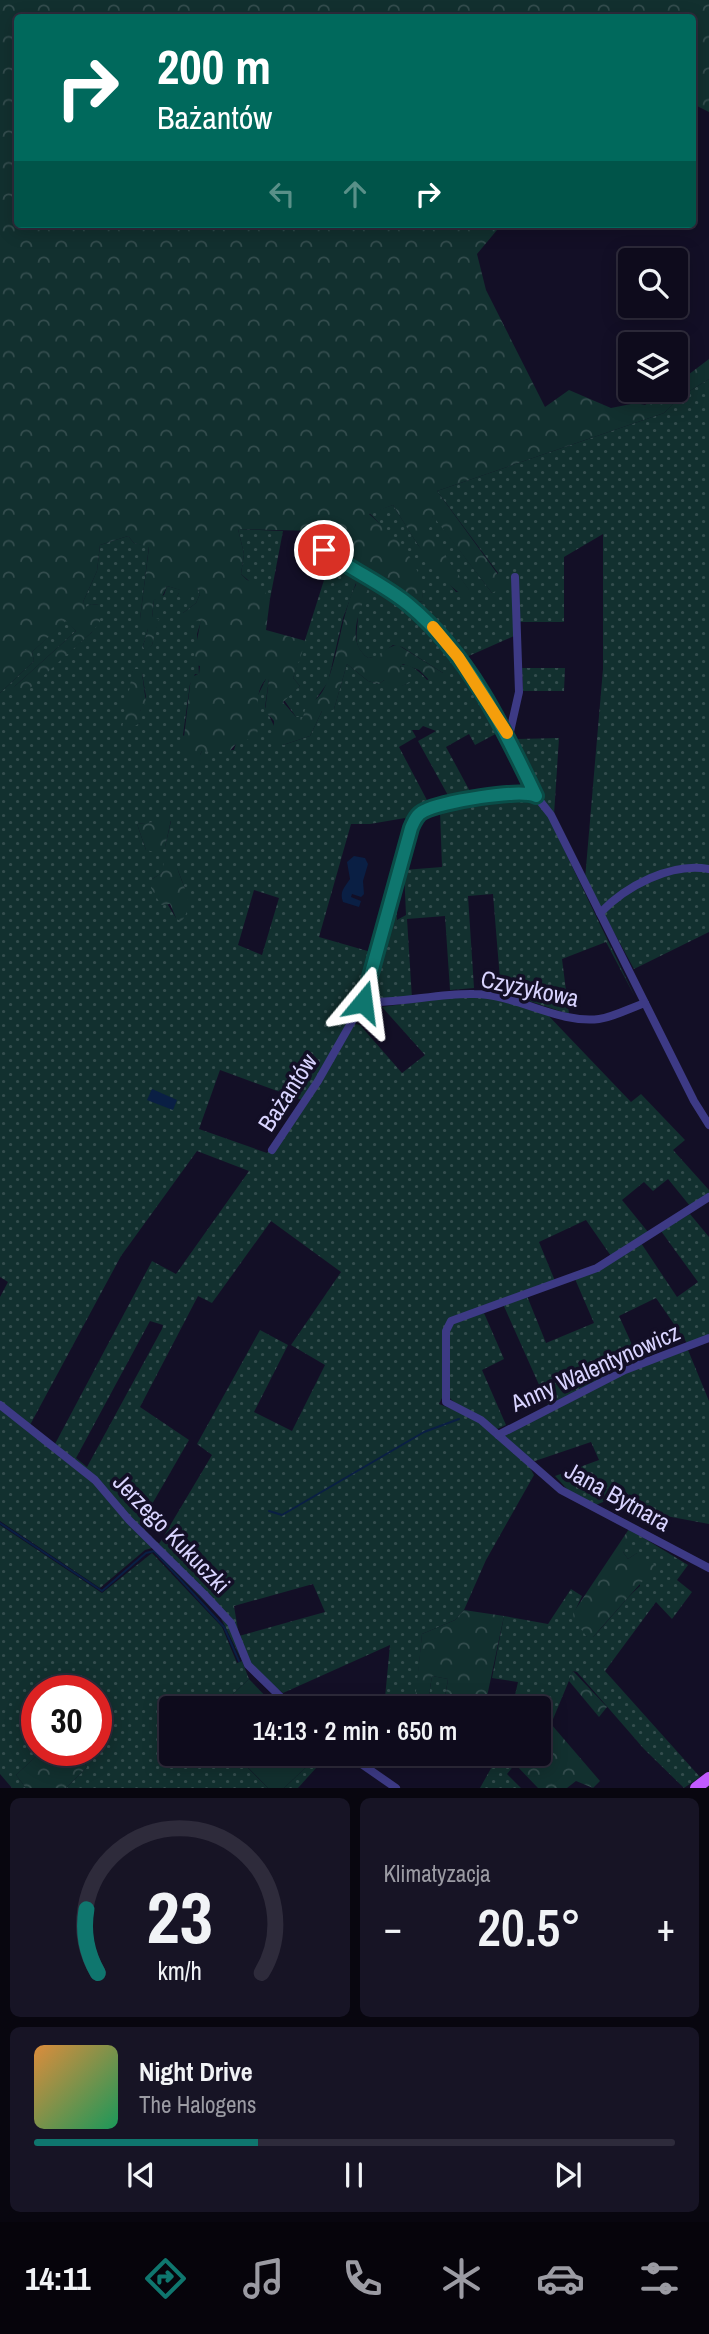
<!DOCTYPE html>
<html lang="pl">
<meta charset="utf-8">
<style>
:root{--surface:#0e0b1c;--page:#171425;--text:#f1f3f6;--muted:#9b9ba3;--line:#2e2b3b;--accent:#0f766e}
body{margin:0;font-family:"Archivo Narrow",sans-serif;background:var(--page);color:var(--text);height:100vh;display:flex;flex-direction:column;font-size:26px;white-space:nowrap}
*{box-sizing:border-box;margin:0}
p{font-size:23px;color:var(--muted)}
.icon{flex:none;width:38px;height:38px;fill:none;stroke:currentColor;stroke-width:2;stroke-linecap:round;stroke-linejoin:round}
.map{position:relative;height:1788px;overflow:hidden}
.drawer{display:flex;flex-direction:column;gap:10px;padding:10px;background:#08060f;flex:1}
.drawer>*{flex:none}
.top-card{position:absolute;left:14px;top:14px;width:682px;height:214px;border-radius:7px;box-shadow:0 4px 18px #0003,0 0 0 2px var(--line);background:#00695c;color:#fff;overflow:hidden}
.fabs{position:absolute;left:618px;top:248px;display:grid;gap:14px}
.fabs a{display:grid;place-items:center;width:70px;height:70px;border-radius:7px;background:var(--surface);box-shadow:0 4px 18px #0003,0 0 0 2px var(--line);font-size:35px}
.speed{position:absolute;left:21px;top:1675px;display:flex;gap:14px;font-size:35px;font-weight:700;text-align:center}
.speed>*{display:grid;place-content:center;width:91px;height:91px;border-radius:50%;background:var(--surface);box-shadow:0 4px 18px #0003,0 0 0 2px var(--line);line-height:1}
.speed .limit{border:10px solid #d22;background:#fff;color:#111}
.pin{position:absolute;display:grid;place-items:center;width:60px;height:60px;color:#fff;margin:-30px;border:4px solid #fff;border-radius:50%;box-shadow:0 2px 7px #0007}
.me{position:absolute;width:77px;margin:-38px;rotate:16deg;stroke-linejoin:round;filter:drop-shadow(0 0 5px #0008)}
.turn{display:flex;align-items:center;gap:24px;height:147px;padding:0 28px;font-size:32px}
.turn .icon{width:91px;height:91px;stroke-width:2.5}
.turn b{display:block;font-size:49px;line-height:60px}
.lanes{display:flex;align-items:center;height:66px;padding:0 28px;background:#0003;justify-content:center;gap:35px;direction:ltr}
.lanes .off{opacity:.35}
.big{font-size:52px;font-weight:600;line-height:1.1}
.drawer .widget{flex:1;display:flex;flex-direction:column;justify-content:center;gap:10px;min-width:0;padding:0 24px;border-radius:10px;background:var(--page)}
.drawer .dial{align-items:center;gap:0}
.dial svg{height:182px;overflow:visible;fill:none;stroke:var(--line);stroke-width:7;stroke-linecap:round;text-anchor:middle}
.dial text{fill:var(--text);stroke:none}
.song{display:flex;align-items:center;gap:21px}
.cover{width:84px;height:84px;border-radius:10px;background:linear-gradient(135deg,hsl(30 70% 55%),hsl(150 70% 35%))}
.played{height:7px;border-radius:4px;background:linear-gradient(90deg,var(--accent) 35%,var(--line) 35%)}
.keys{display:flex;justify-content:space-around;direction:ltr}
.heat{display:flex;justify-content:space-between;align-items:center;font-size:38px;direction:ltr}
.drawer .tiles{flex:1;display:grid;gap:10px;grid-template-columns:1fr 1fr}
.widget:last-child{grid-column:span 2}
.trip{position:absolute;left:159px;top:1696px;width:392px;height:70px;border-radius:7px;background:var(--surface);box-shadow:0 4px 18px #0003,0 0 0 2px var(--line);font-weight:600;line-height:70px;text-align:center}
.tabs{display:flex;height:112px;justify-content:space-around;align-items:center;background:#06040b;color:var(--muted)}
.tabs .icon{width:49px;height:49px}
.tabs .selected{color:var(--accent)}
.tabs b{font-size:32px;color:var(--text)}
.map>svg:first-child{display:block}
</style>
<div class="map">
<svg width="709" height="1788" viewBox="0 0 709 1788">
<defs>
<pattern id="grass-dots" width="8" height="8" patternUnits="userSpaceOnUse" patternTransform="scale(1.75)"><rect width="8" height="8" fill="#12302f"/><path d="M2 2h.1M6 6h.1" fill="none" stroke="#344d4e" stroke-width="1.8" stroke-linecap="round"/></pattern>
<pattern id="forest-crowns" width="20" height="18" patternUnits="userSpaceOnUse" patternTransform="scale(1.75)"><rect width="20" height="18" fill="#12302f"/><path d="M2 6a3 3 0 1 1 6 0M12 15a3 3 0 1 1 6 0" fill="none" stroke="#344d4e"/></pattern>
</defs>
<rect width="100%" height="100%" fill="#130f26"/>
<g fill="url(#grass-dots)" fill-rule="evenodd">
<path d="M709,379V932L634,969L585,879L603,669V534L564,557V622H520L514,636L462,659L422,613L417,602L423,601C424,573 389,531 369,513L393,505L418,545L456,592L469,590L427,532L433,515L492,593L498,573L437,491L664,413L680,397Z"/>
<path d="M238,529L283,531L270,599L241,574L244,554Z"/>
<path d="M128,536L134,543L149,546L140,619L148,629L143,646L145,650L152,645L158,620L152,618L154,600L164,595L167,586L181,590L177,596L192,587L197,588L200,594L196,603L183,613V620L202,618L197,634L199,675L195,674L190,684L183,735L200,755L202,751L234,750L238,737L257,716V697L266,679H269L265,707L283,745L310,736L322,711L334,709L347,664L368,681L379,684L384,680L400,686L407,684L400,665C411,663 420,672 427,680L443,673L402,647L393,645L377,657L368,658C352,646 357,635 358,617C359,606 357,594 356,583L343,618L328,682L303,717H296L284,700L300,686L293,678L330,561L393,596L435,632L503,730L475,745L469,734L446,747L472,795L450,799L418,741L436,731L423,726L419,730H412L416,737L399,747L429,804L417,810L408,821L405,818L370,824H351L319,937L371,952L373,955L358,1005L350,1023L360,1025L402,1073L425,1055L382,1007L452,997H487L544,1011L631,1102L641,1094L685,1140L673,1150L709,1190V1194L690,1206L668,1179L653,1191L644,1182L622,1200L648,1232L611,1256L586,1220L539,1242L555,1281L450,1319L443,1396L439,1404L473,1417L529,1466L534,1475L486,1560L464,1610L455,1620L422,1634L416,1698L401,1696L399,1708H384L390,1645L283,1693L242,1661L249,1679L218,1708H172V1754H234L268,1788H66L87,1767L76,1750H96V1690L79,1687L75,1690H37V1750H43L16,1775L26,1788H12L0,1774V1525L102,1593L152,1553L222,1627L237,1663L242,1661L221,1618L152,1548L145,1550L100,1588L0,1521V1297L8,1282L0,1277V693L34,661L32,652L66,620L76,631L14,687L60,660L92,632L99,605L91,604L86,608L83,602L97,571L100,545ZM133,670L142,673L146,697L140,711V723L130,727ZM171,821L165,847L146,850L137,824ZM176,865L185,889L176,918L152,879L162,873L165,866ZM254,890L279,898L262,955L238,945ZM220,1070L302,1100L267,1153L199,1129ZM197,1151L249,1171L176,1274L152,1261L55,1444L30,1425L121,1256ZM271,1221L341,1272L291,1345L325,1365L292,1431L254,1412L288,1345L260,1330L197,1444L212,1455L159,1544L140,1525L189,1440L140,1407L198,1296L212,1303ZM150,1321L163,1325L162,1329L87,1467L76,1458ZM313,1584L325,1612L239,1636L234,1606Z"/>
<path d="M522,668H565L564,691H523Z"/>
<path d="M559,738L554,815L540,795L517,739Z"/>
<path d="M516,795H530L544,808L635,997L606,942L562,959L569,1014L501,992L493,894L468,896L474,988L450,990L445,916L407,919L412,998H369L396,897L397,920L406,915L404,870L442,867L440,811Z"/>
<path d="M690,1214L709,1237V1336L687,1343L656,1298L619,1316L640,1362L548,1405L503,1304L527,1296L546,1343L594,1323L575,1279L641,1243L677,1297L698,1282L661,1231Z"/>
<path d="M484,1313L504,1359L482,1370L506,1425L497,1429C486,1420 452,1405 448,1395V1330L453,1322Z"/>
<path d="M688,1350L709,1401V1524L666,1516L622,1494L596,1505L569,1491L555,1476L599,1460L591,1442L532,1462L505,1437L506,1432L632,1369Z"/>
<path d="M629,1529L688,1565L677,1580L692,1592L672,1619L656,1602L605,1671L700,1777L684,1788L644,1749L577,1672L573,1671L551,1724L539,1737V1708H512L518,1682L492,1678L504,1616L548,1624L571,1589L582,1596L574,1613L587,1637H593C610,1620 622,1602 640,1586L637,1553L628,1559L623,1552Z"/>
<path d="M432,1676L448,1679L443,1708H414L415,1701H428Z"/>
<path d="M320,1754L325,1758L298,1788H284Z"/>
<path d="M499,1754H523L507,1774L521,1788H480Z"/>
</g>
<g fill="url(#forest-crowns)">
<path d="M0,0H709V112L693,104V18H18V224H502L477,254L486,290L545,407L569,390L611,408L636,403L645,405L667,390H676V384L709,359V379L680,397L664,413L437,491L502,580L505,586L492,593L433,516L428,532L470,591L466,596C441,587 408,529 393,505L369,514C396,537 424,563 423,601L417,602L357,570L314,531L238,529L244,554L241,574L247,580L258,583L270,599L266,630L306,641L293,678L300,686L283,702L296,717H303L307,703C310,701 313,701 316,699C337,684 340,607 358,582L369,586C361,609 344,640 368,658C380,657 388,645 398,645L443,673L444,678L436,677L430,681L419,670L403,664L400,666L410,683L390,690L384,680L379,684L368,681L347,664L334,709L327,713L322,711L310,736L283,745L273,741L274,721L265,711L269,679H266C249,698 266,723 253,742L242,737L229,752L202,751L200,755L203,762L197,765L185,753L183,745L191,677L199,674L200,666L196,665L194,656L201,619L188,625L183,620V613L196,603L200,594L197,588H192L188,594L177,597L180,590L167,586L161,599L154,600L152,617L159,619L152,645L145,651L143,646L148,629L142,628L140,619L149,547L134,543L128,536L100,545L97,571L83,602L86,607L91,604L99,605L100,622L92,632L20,697L12,690L14,687L76,631L66,621L32,652L34,661L0,693Z"/>
<path d="M133,669H138L142,673L146,703L140,711V723L121,734Z"/>
<path d="M171,820L165,847L159,853L146,850L137,824Z"/>
<path d="M168,858L176,860C178,883 199,900 181,922L176,918L170,904L161,905L151,888L152,879L162,873L164,861Z"/>
<path d="M629,1529L634,1536L623,1552L628,1559L637,1553L656,1566L593,1637H587L574,1620L573,1613Z"/>
<path d="M464,1610L504,1616L485,1706L445,1698L448,1679L432,1676L428,1701H415L422,1634L455,1620Z"/>
<path d="M573,1671L607,1707L599,1717L569,1681Z"/>
<path d="M551,1724L600,1781L593,1788L576,1781L567,1788H538L514,1763L523,1754H539V1737Z"/>
<path d="M43,1750H76L87,1767L66,1788H26L16,1775Z"/>
</g>
<g fill="#12302f">
<path d="M249,1679L277,1708H218Z"/>
<path d="M235,1754H234H320L284,1788H268Z"/>
</g>
<g fill="#0a1f44">
<path d="M354,856L365,858L368,864L363,881L364,894L361,897L352,894L351,897L361,901L359,907L343,902C339,891 345,887 350,879L347,862Z"/>
<path d="M152,1089L177,1100L173,1110L147,1100Z"/>
</g>
<g fill="none" stroke-linecap="round" stroke-linejoin="round">
<g stroke="#0a1f44" stroke-width="2">
<path d="M269,1511L282,1515L424,1432L459,1419"/>
<path d="M0,1523L102,1591L146,1553L154,1551L224,1627L239,1661"/>
</g>
<g stroke="#3d3a85" stroke-width="8">
<path d="M324,550L398,597L442,637L500,721L536,796L551,815L694,1101L709,1125"/>
<path d="M509,736L519,692L515,577"/>
<path d="M600,913C626,886 671,862 709,869"/>
<path d="M363,1002C401,1004 437,993 474,994C517,994 557,1024 599,1019C614,1017 630,1008 645,1003"/>
<path d="M272,1150L318,1081L363,1002L411,828C414,821 417,814 424,811C441,802 520,788 536,796"/>
<path d="M709,1197L597,1268L451,1321L446,1331V1402L481,1420L561,1490L709,1568"/>
<path d="M0,1405L95,1480L129,1520L204,1594L231,1623L248,1665L292,1708"/>
<path d="M498,1435L625,1370L709,1338"/>
<path d="M347,1754L396,1788"/>
</g>
<path stroke="#c25bff" stroke-width="12" d="M696,1788L709,1778"/>
</g>
<g fill="none" stroke-linecap="round" stroke-linejoin="round">
<defs>
<path id="route" d="M324,550C351,570 384,584 409,605C469,655 503,727 536,796C520,788 441,802 424,811C417,814 414,821 411,828L363,1002"/>
</defs>
<use href="#route" stroke="#0a4d48" stroke-width="18"/>
<use href="#route" stroke="#0f766e" stroke-width="12"/>
<path stroke="#f59e0b" stroke-width="12" d="M433,627L458,657L507,733"/>
</g>
<g text-anchor="middle" dominant-baseline="central" stroke-width="7" stroke-linejoin="round" paint-order="stroke">
<g font-size="24" fill="#d9d4ff" stroke="#130f26">
<text transform="translate(530 988) rotate(12)">Czyżykowa</text>
<text transform="translate(287 1092) rotate(-57)">Bażantów</text>
<text transform="translate(595 1367) rotate(-24)">Anny Walentynowicz</text>
<text transform="translate(618 1496) rotate(29)">Jana Bytnara</text>
<text transform="translate(172 1533) rotate(46)">Jerzego Kukuczki</text>
</g>
</g>
</svg>
<div class="fabs">
<a><svg class="icon" aria-label="search" viewBox="0 0 24 24"><circle cx="10" cy="10" r="6"/><path d="M15 15l6 6"/></svg></a>
<a><svg class="icon" aria-label="layers" viewBox="0 0 24 24"><path d="M12 4l9 5-9 5-9-5zM3 14l9 5 9-5"/></svg></a>
</div>
<div class="speed"><div class="limit">30</div></div>
<div class="pin" style="left:324px;top:550px;background:#d93025"><svg class="icon" aria-label="arrive" viewBox="0 0 24 24"><path d="M6 21V4h12l-3 4 3 4H6"/></svg></div>
<svg class="me" style="left:363px;top:1002px" viewBox="-20 -20 40 40"><path d="M0-17L14 15 0 8-14 15z" fill="#0f766e" stroke="#fff" stroke-width="4"/></svg>
<div class="trip">14:13 · 2 min · 650 m</div>
<div class="top-card">
<div class="turn"><svg class="icon" aria-label="right" viewBox="0 0 24 24"><path d="M7 20v-9h11M14 6l5 5-5 5"/></svg><div><b>200 m</b>Bażantów</div></div>
<div class="lanes"><svg class="icon off" aria-label="left" viewBox="0 0 24 24"><path d="M17 20v-9H6M10 6l-5 5 5 5"/></svg><svg class="icon off" aria-label="ahead" viewBox="0 0 24 24"><path d="M12 20V5M6 11l6-6 6 6"/></svg><svg class="icon" aria-label="right" viewBox="0 0 24 24"><path d="M7 20v-9h11M14 6l5 5-5 5"/></svg></div>
</div>
</div>
<section class="drawer">
<div class="tiles">
<div class="widget dial"><svg viewBox="0 0 100 80">
<path d="M14 69A42 42 0 1 1 86 69"/>
<path d="M14 69A42 42 0 0 1 9 41" stroke="#0f766e"/>
<text x="50" y="56" font-size="32" font-weight="700">23</text>
<text x="50" y="72" font-size="11">km/h</text>
</svg></div>
<div class="widget"><p>Klimatyzacja</p>
<div class="heat"><a>−</a><b class="big">20.5°</b><a>+</a></div>
</div>
<div class="widget">
<div class="song"><i class="cover"></i><div><b>Night Drive</b><p>The Halogens</p></div></div>
<div class="played"></div>
<div class="keys"><svg class="icon" aria-label="previous" viewBox="0 0 24 24"><path d="M18 5L8 12l10 7zM5 5v14"/></svg><svg class="icon" aria-label="pause" viewBox="0 0 24 24"><path d="M8 5v14M16 5v14"/></svg><svg class="icon" aria-label="next" viewBox="0 0 24 24"><path d="M6 5l10 7-10 7zM19 5v14"/></svg></div>
</div>
</div>
</section>
<nav class="tabs">
<b>14:11</b>
<svg class="icon selected" aria-label="directions" viewBox="0 0 24 24"><path d="M12 3l9 9-9 9-9-9zM9 14v-3h6M13 9l2 2-2 2"/></svg>
<svg class="icon" aria-label="music" viewBox="0 0 24 24"><path d="M9 18V5l10-2v13"/><circle cx="6" cy="18" r="3"/><circle cx="16" cy="16" r="3"/></svg>
<svg class="icon" aria-label="phone" viewBox="0 0 24 24"><path d="M5 4h4l2 5-3 2q2 4 5 5l2-3 5 2v4C11 20 4 13 5 4z"/></svg>
<svg class="icon" aria-label="climate" viewBox="0 0 24 24"><path d="M12 3v18M4 7l16 10M4 17L20 7"/></svg>
<svg class="icon" aria-label="car" viewBox="0 0 24 24"><path d="M5 17H2v-5l4-1 3-4h7l3 4 3 1v5h-3M9 17h6M6 11h13"/><circle cx="7" cy="17" r="2"/><circle cx="17" cy="17" r="2"/></svg>
<svg class="icon" aria-label="filters" viewBox="0 0 24 24"><path d="M4 7h16M4 17h16"/><circle cx="9" cy="7" r="2"/><circle cx="15" cy="17" r="2"/></svg>
</nav>
